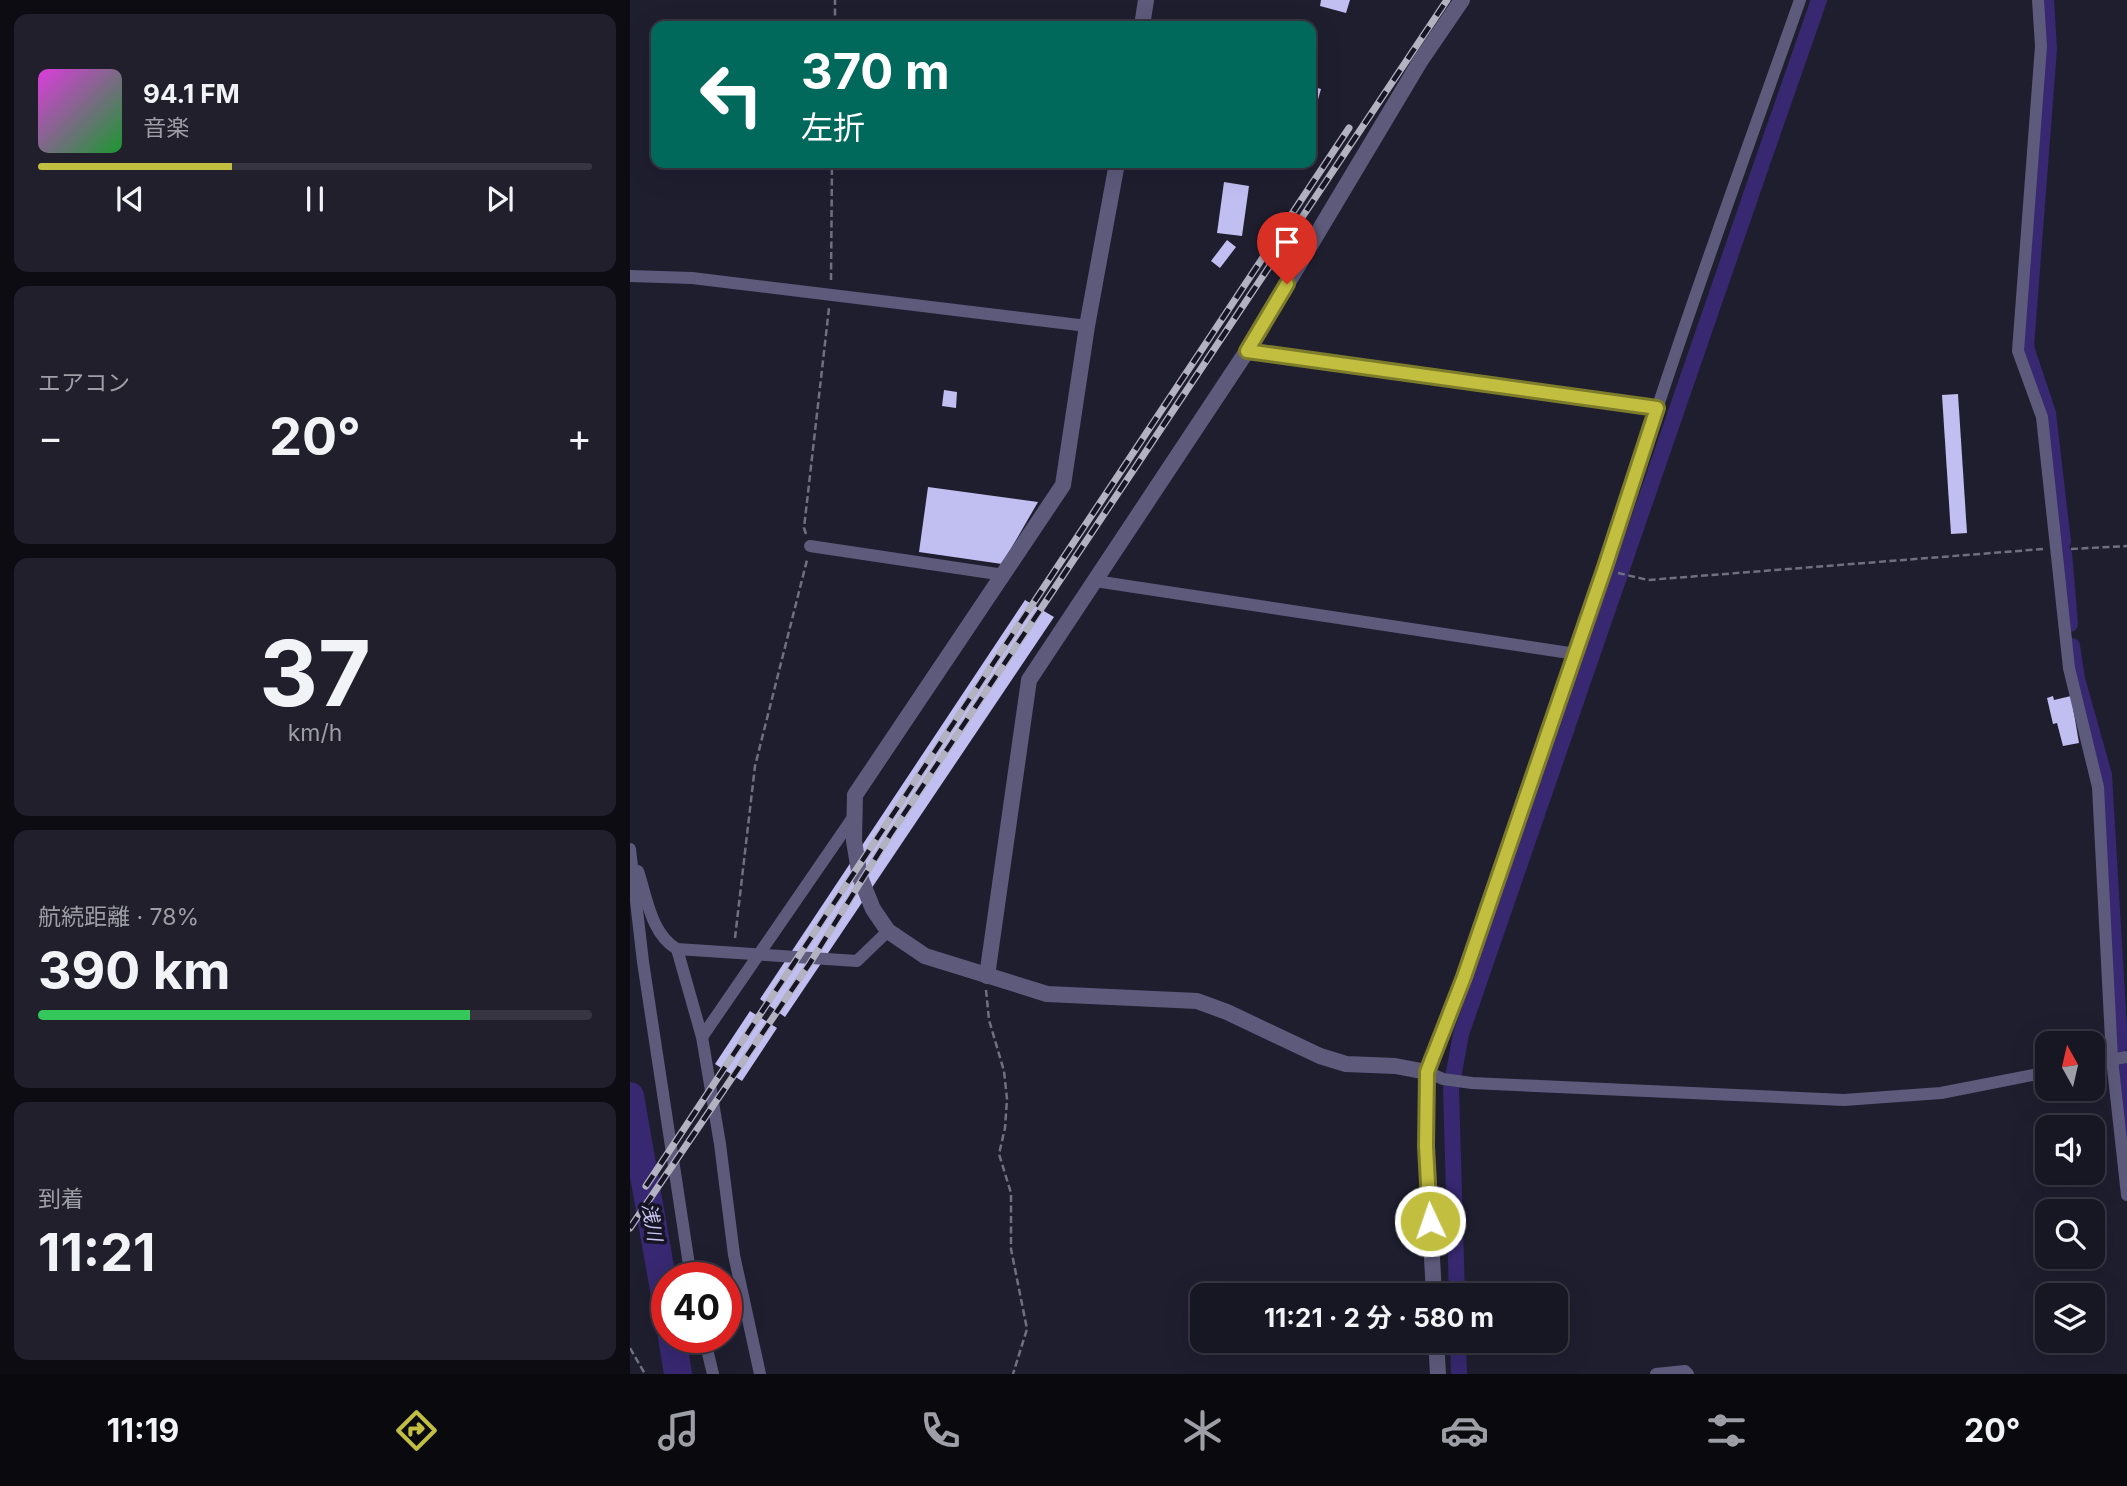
<!DOCTYPE html>
<html lang="ja">
<meta charset="utf-8">
<style>
:root{--surface:#171623;--page:#201f2b;--text:#f1f3f6;--muted:#9e9fa6;--line:#363541;--accent:#c1be40}
body{margin:0;font-family:Inter,"Noto Sans JP",sans-serif;background:var(--page);color:var(--text);height:100vh;display:flex;flex-direction:column;font-size:26px;white-space:nowrap}
*{box-sizing:border-box;margin:0}
p{font-size:23px;color:var(--muted)}
.icon{flex:none;width:38px;height:38px;fill:none;stroke:currentColor;stroke-width:2;stroke-linecap:round;stroke-linejoin:round}
.map{position:relative;flex:1;overflow:hidden}
.panel{display:flex;flex-direction:column;gap:14px;padding:14px;background:#0d0c13;width:630px}
.panel>*{flex:none}
.hud{position:absolute;left:21px;top:21px;width:665px;height:147px;border-radius:14px;box-shadow:0 7px 28px #0002,0 0 0 2px var(--line);background:#00695c;color:#fff;overflow:hidden}
.needle{width:46px;rotate:352deg}
.tools{position:absolute;left:1405px;top:1031px;display:grid;gap:14px}
.tools a{display:grid;place-items:center;width:70px;height:70px;border-radius:14px;background:var(--surface);box-shadow:0 7px 28px #0002,0 0 0 2px var(--line);font-size:35px}
.speed{position:absolute;left:21px;top:1262px;display:flex;gap:14px;font-size:35px;font-weight:700;text-align:center}
.speed>*{display:grid;place-content:center;width:91px;height:91px;border-radius:50%;background:var(--surface);box-shadow:0 7px 28px #0002,0 0 0 2px var(--line);line-height:1}
.speed .limit{border:10px solid #d22;background:#fff;color:#111}
.pin{position:absolute;display:grid;place-items:center;width:60px;height:60px;color:#fff;margin:-72px -30px;border-radius:50% 50% 50% 0;rotate:-45deg;box-shadow:0 0 7px #0007}
.pin .icon{rotate:45deg}
.me{position:absolute;width:77px;margin:-38px;rotate:357deg;stroke-linejoin:round;filter:drop-shadow(0 0 5px #0008)}
.turn{display:flex;align-items:center;gap:24px;height:147px;padding:0 35px;font-size:32px}
.turn .icon{width:91px;height:91px;stroke-width:2.5}
.turn b{display:block;font-size:49px;line-height:60px}
.big{font-size:52px;font-weight:700;line-height:1.1}
.panel .tile{flex:1;display:flex;flex-direction:column;justify-content:center;gap:10px;min-width:0;padding:0 24px;border-radius:14px;background:var(--page)}
.panel .dial{align-items:center;gap:0}
.dial b{font-size:91px;line-height:1}
.song{display:flex;align-items:center;gap:21px}
.cover{width:84px;height:84px;border-radius:10px;background:linear-gradient(135deg,hsl(300 70% 55%),hsl(130 70% 35%))}
.played{height:7px;border-radius:4px;background:linear-gradient(90deg,var(--accent) 35%,var(--line) 35%)}
.keys{display:flex;justify-content:space-around;direction:ltr}
.heat{display:flex;justify-content:space-between;align-items:center;font-size:38px;direction:ltr}
.charge{height:10px;border-radius:5px;background:linear-gradient(90deg,#34c759 78%,var(--line) 0)}
.trip{position:absolute;left:560px;top:1283px;width:378px;height:70px;border-radius:14px;background:var(--surface);box-shadow:0 7px 28px #0002,0 0 0 2px var(--line);font-weight:700;line-height:70px;text-align:center}
.tabs{display:flex;height:112px;justify-content:space-around;align-items:center;background:#09090e;color:var(--muted)}
.tabs .icon{width:49px;height:49px}
.tabs .selected{color:var(--accent)}
.tabs b{font-size:32px;color:var(--text)}
main{display:flex;flex:1;min-height:0}
.map>svg:first-child{display:block}
</style>
<main>
<section class="panel">
<div class="tile">
<div class="song"><i class="cover"></i><div><b>94.1 FM</b><p>音楽</p></div></div>
<div class="played"></div>
<div class="keys"><svg class="icon" aria-label="previous" viewBox="0 0 24 24"><path d="M18 5L8 12l10 7zM5 5v14"/></svg><svg class="icon" aria-label="pause" viewBox="0 0 24 24"><path d="M8 5v14M16 5v14"/></svg><svg class="icon" aria-label="next" viewBox="0 0 24 24"><path d="M6 5l10 7-10 7zM19 5v14"/></svg></div>
</div>
<div class="tile"><p>エアコン</p>
<div class="heat"><a>−</a><b class="big">20°</b><a>+</a></div>
</div>
<div class="tile dial"><b>37</b><p>km/h</p></div>
<div class="tile"><p>航続距離 · 78%</p><b class="big">390 km</b><div class="charge"></div></div>
<div class="tile"><p>到着</p><b class="big">11:21</b></div>
</section>
<div class="map">
<svg width="1497" height="1374" viewBox="0 0 1497 1374">
<rect width="100%" height="100%" fill="#1f1e2f"/>
<g fill="none" stroke-linecap="round" stroke-linejoin="round">
<g stroke="#372871" stroke-width="16">
<path d="M1416,0L1419,49L1396,347L1418,413L1433,542"/>
<path d="M1434,553L1440,624"/>
<path d="M1442,646L1447,679L1474,775L1490,1045"/>
<path d="M1494,1069L1496,1145"/>
<path d="M827,1295L821,1089L831,1034C953,690 1068,344 1189,0"/>
<path d="M828,1340L829,1374"/>
</g>
<g stroke="#372871" stroke-width="28">
<path d="M0,1096L37,1307"/>
<path d="M42,1337L48,1374"/>
</g>
</g>
<g fill="#c1bef1">
<path d="M691,0H720L716,13L690,6Z"/>
<path d="M681,86L691,89L687,103L681,101Z"/>
<path d="M594,182L619,186L612,236L587,233Z"/>
<path d="M597,240L606,247L590,268L581,261Z"/>
<path d="M314,390L327,392L326,408L312,406Z"/>
<path d="M1328,394L1337,533L1321,534L1312,395Z"/>
<path d="M298,487L408,502L372,564L289,552Z"/>
<path d="M395,600L424,617L155,1017L130,999Z"/>
<path d="M1423,696L1424,700L1441,696L1449,743L1433,746L1427,723L1423,724L1417,698Z"/>
<path d="M120,1011L147,1028L112,1081L85,1064Z"/>
</g>
<g fill="none" stroke-linecap="round" stroke-linejoin="round">
<g stroke="#706f7f" stroke-width="2.5" stroke-dasharray="7 3.5" stroke-linecap="butt">
<path d="M205,26V0"/>
<path d="M201,280L202,163"/>
<path d="M176,534L174,528L199,308"/>
<path d="M1441,549L1497,546"/>
<path d="M988,573L1018,580L1413,549"/>
<path d="M105,938L125,766L177,560"/>
<path d="M356,990L359,1020L374,1071L377,1099L375,1128L369,1154L381,1193V1249L397,1329L383,1374"/>
<path d="M0,1348L15,1374"/>
</g>
<g stroke="#5d5a7c" stroke-width="12">
<path d="M1170,0C1122,136 1072,272 1027,409C953,631 883,854 797,1072L813,1079L842,1083L1214,1100L1311,1093L1418,1072"/>
<path d="M1408,0L1411,46L1388,351L1412,417L1439,668L1468,787L1482,1059L1497,1195"/>
<path d="M0,276L62,278L457,326"/>
<path d="M617,351L1027,408"/>
<path d="M180,546L374,575"/>
<path d="M465,581L946,654"/>
<path d="M0,849L13,962L61,1278"/>
<path d="M8,871C17,898 21,934 47,949L227,961L258,931"/>
<path d="M47,949L72,1037L90,1144L104,1255L130,1374"/>
<path d="M72,1037L224,816"/>
<path d="M1463,1063L1497,1057"/>
<path d="M74,1337L83,1374"/>
<path d="M1026,1374L1055,1371L1058,1374"/>
</g>
<g stroke="#5d5a7c" stroke-width="16">
<path d="M512,26L516,0"/>
<path d="M487,163L457,326L433,485L225,795L224,841L230,877L243,909L258,931L295,956L417,994L567,1001L597,1012L690,1056L716,1064L765,1066L797,1072L796,1146L804,1295"/>
<path d="M357,976L399,680L617,351L791,60L832,0"/>
<path d="M806,1340L808,1374"/>
</g>
<defs>
<g id="rail">
<path d="M16,1186L719,128"/>
<path d="M0,1228L180,963L260,835L817,0"/>
</g>
</defs>
<use href="#rail" stroke="#b3b2c1" stroke-width="7"/>
<use href="#rail" stroke="#161425" stroke-width="4.5" stroke-dasharray="13" stroke-linecap="butt"/>
</g>
<g fill="none" stroke-linecap="round" stroke-linejoin="round">
<defs>
<path id="route" d="M657,284L617,351L1027,408L974,570L834,977L797,1072L796,1146L800,1221"/>
</defs>
<use href="#route" stroke="#7d7c2a" stroke-width="18"/>
<use href="#route" stroke="#c1be40" stroke-width="12"/>
</g>
<g text-anchor="middle" dominant-baseline="central" stroke-width="7" stroke-linejoin="round" paint-order="stroke">
<g font-size="19" font-style="italic" fill="#cbc9f4" stroke="#161425">
<text transform="translate(22 1222) rotate(80)">浅川</text>
</g>
</g>
</svg>
<div class="tools">
<a><svg class="needle" viewBox="-14 -14 28 28"><path d="M0-13l5 13h-10z" fill="#e53935"/><path d="M0 13l5-13h-10z" fill="#9e9fa6"/></svg></a>
<a><svg class="icon" aria-label="sound" viewBox="0 0 24 24"><path d="M4 9h4l5-4v14l-5-4H4zM17 9q2 3 0 6"/></svg></a>
<a><svg class="icon" aria-label="search" viewBox="0 0 24 24"><circle cx="10" cy="10" r="6"/><path d="M15 15l6 6"/></svg></a>
<a><svg class="icon" aria-label="layers" viewBox="0 0 24 24"><path d="M12 4l9 5-9 5-9-5zM3 14l9 5 9-5"/></svg></a>
</div>
<div class="speed"><div class="limit">40</div></div>
<div class="pin" style="left:657px;top:284px;background:#d93025"><svg class="icon" aria-label="arrive" viewBox="0 0 24 24"><path d="M6 21V4h12l-3 4 3 4H6"/></svg></div>
<svg class="me" style="left:800px;top:1221px" viewBox="-20 -20 40 40"><circle r="17" fill="#c1be40" stroke="#fff" stroke-width="3"/><path d="M0-11L8 9 0 5-8 9z" fill="#fff"/></svg>
<div class="trip">11:21 · 2 分 · 580 m</div>
<div class="hud">
<div class="turn"><svg class="icon" aria-label="left" viewBox="0 0 24 24"><path d="M17 20v-9H6M10 6l-5 5 5 5"/></svg><div><b>370 m</b>左折</div></div>
</div>
</div>
</main>
<nav class="tabs">
<b>11:19</b>
<svg class="icon selected" aria-label="directions" viewBox="0 0 24 24"><path d="M12 3l9 9-9 9-9-9zM9 14v-3h6M13 9l2 2-2 2"/></svg>
<svg class="icon" aria-label="music" viewBox="0 0 24 24"><path d="M9 18V5l10-2v13"/><circle cx="6" cy="18" r="3"/><circle cx="16" cy="16" r="3"/></svg>
<svg class="icon" aria-label="phone" viewBox="0 0 24 24"><path d="M5 4h4l2 5-3 2q2 4 5 5l2-3 5 2v4C11 20 4 13 5 4z"/></svg>
<svg class="icon" aria-label="climate" viewBox="0 0 24 24"><path d="M12 3v18M4 7l16 10M4 17L20 7"/></svg>
<svg class="icon" aria-label="car" viewBox="0 0 24 24"><path d="M5 17H2v-5l4-1 3-4h7l3 4 3 1v5h-3M9 17h6M6 11h13"/><circle cx="7" cy="17" r="2"/><circle cx="17" cy="17" r="2"/></svg>
<svg class="icon" aria-label="filters" viewBox="0 0 24 24"><path d="M4 7h16M4 17h16"/><circle cx="9" cy="7" r="2"/><circle cx="15" cy="17" r="2"/></svg>
<b>20°</b>
</nav>
